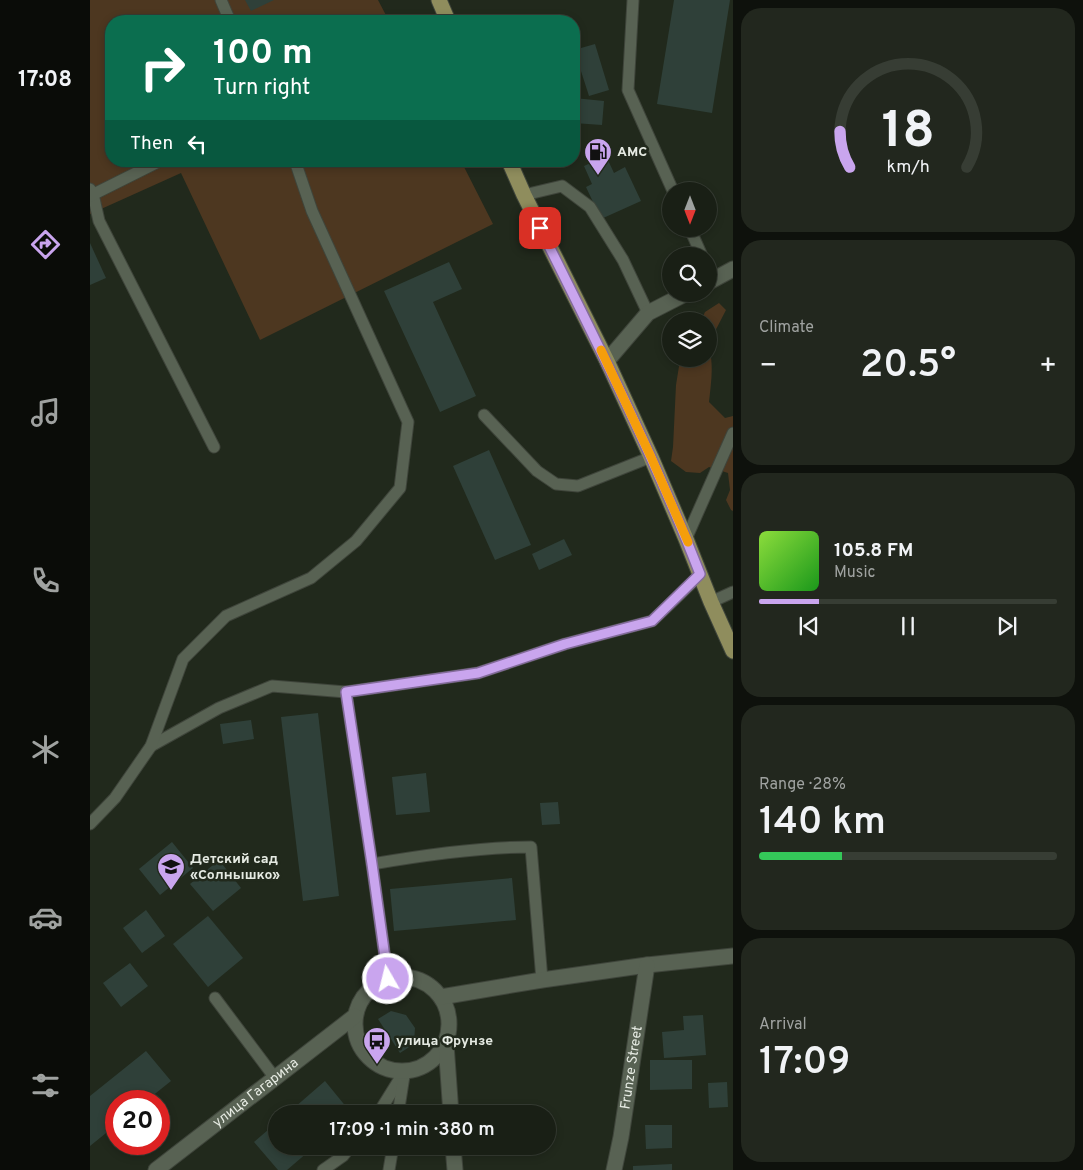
<!DOCTYPE html>
<meta charset="utf-8">
<style>
:root{--surface:#191f15;--page:#22271e;--text:#f1f3f6;--muted:#9fa2a0;--line:#373d34;--accent:#c9a5ee}
body{margin:0;font-family:Overpass,sans-serif;background:var(--page);color:var(--text);height:100vh;display:flex;flex-direction:column;font-size:19px;white-space:nowrap}
*{box-sizing:border-box;margin:0}
p{font-size:16px;color:var(--muted)}
.icon{flex:none;width:28px;height:28px;fill:none;stroke:currentColor;stroke-width:2;stroke-linecap:round;stroke-linejoin:round}
.map{position:relative;flex:1;overflow:hidden}
.panel{display:flex;flex-direction:column;gap:8px;padding:8px;background:#0e110c;width:350px}
.panel>*{flex:none}
.banner{position:absolute;left:15px;top:15px;width:475px;height:152px;border-radius:20px;box-shadow:0 2px 8px #0003,0 0 0 1px var(--line);background:#0b6e4f;color:#fff;overflow:hidden}
.needle{width:32px;rotate:180deg}
.tools{position:absolute;left:572px;top:182px;display:grid;gap:10px}
.tools a{display:grid;place-items:center;width:55px;height:55px;border-radius:50%;background:var(--surface);box-shadow:0 2px 8px #0003,0 0 0 1px var(--line);font-size:25px}
.speed{position:absolute;left:15px;top:1090px;display:flex;gap:10px;font-size:25px;font-weight:700;text-align:center}
.speed>*{display:grid;place-content:center;width:65px;height:65px;border-radius:50%;background:var(--surface);box-shadow:0 2px 8px #0003,0 0 0 1px var(--line);line-height:1}
.speed .limit{border:8px solid #d22;background:#fff;color:#111}
.pin{position:absolute;display:grid;place-items:center;width:42px;height:42px;color:#fff;margin:-21px;border-radius:10px;box-shadow:0 2px 8px #0006}
.me{position:absolute;width:55px;margin:-28px;rotate:352deg;stroke-linejoin:round;filter:drop-shadow(0 0 4px #0008)}
.turn{display:flex;align-items:center;gap:18px;height:105px;padding:0 25px;font-size:22px}
.turn .icon{width:65px;height:65px;stroke-width:2.5}
.turn b{display:block;font-size:35px;line-height:42px}
.then{display:flex;align-items:center;height:48px;padding:0 25px;background:#0003;gap:10px;font-size:19px}
.big{font-size:38px;font-weight:600;line-height:1.1}
.panel .widget{flex:1;display:flex;flex-direction:column;justify-content:center;gap:8px;min-width:0;padding:0 18px;border-radius:20px;background:var(--page)}
.panel .dial{align-items:center;gap:0}
.dial svg{height:130px;overflow:visible;fill:none;stroke:var(--line);stroke-width:7;stroke-linecap:round;text-anchor:middle}
.dial text{fill:var(--text);stroke:none}
.song{display:flex;align-items:center;gap:15px}
.cover{width:60px;height:60px;border-radius:8px;background:linear-gradient(135deg,hsl(90 70% 55%),hsl(120 70% 35%))}
.played{height:5px;border-radius:2px;background:linear-gradient(90deg,var(--accent) 20%,var(--line) 20%)}
.keys{display:flex;justify-content:space-around;direction:ltr}
.heat{display:flex;justify-content:space-between;align-items:center;font-size:28px;direction:ltr}
.charge{height:8px;border-radius:4px;background:linear-gradient(90deg,#34c759 28%,var(--line) 0)}
.trip{position:absolute;left:178px;top:1105px;width:288px;height:50px;border-radius:25px;background:var(--surface);box-shadow:0 2px 8px #0003,0 0 0 1px var(--line);font-weight:600;line-height:50px;text-align:center}
main{display:flex;flex:1;min-height:0}
.tab-bar{display:flex;flex-direction:column;width:90px;justify-content:space-around;align-items:center;background:#0a0c08;color:var(--muted)}
.tab-bar .icon{width:35px;height:35px}
.tab-bar .active{color:var(--accent)}
.tab-bar b{font-size:22px;color:var(--text)}
.map>svg:first-child{display:block}
</style>
<main>
<nav class="tab-bar">
<b>17:08</b>
<svg class="icon active" aria-label="directions" viewBox="0 0 24 24"><path d="M12 3l9 9-9 9-9-9zM9 14v-3h6M13 9l2 2-2 2"/></svg>
<svg class="icon" aria-label="music" viewBox="0 0 24 24"><path d="M9 18V5l10-2v13"/><circle cx="6" cy="18" r="3"/><circle cx="16" cy="16" r="3"/></svg>
<svg class="icon" aria-label="phone" viewBox="0 0 24 24"><path d="M5 4h4l2 5-3 2q2 4 5 5l2-3 5 2v4C11 20 4 13 5 4z"/></svg>
<svg class="icon" aria-label="climate" viewBox="0 0 24 24"><path d="M12 3v18M4 7l16 10M4 17L20 7"/></svg>
<svg class="icon" aria-label="car" viewBox="0 0 24 24"><path d="M5 17H2v-5l4-1 3-4h7l3 4 3 1v5h-3M9 17h6M6 11h13"/><circle cx="7" cy="17" r="2"/><circle cx="17" cy="17" r="2"/></svg>
<svg class="icon" aria-label="filters" viewBox="0 0 24 24"><path d="M4 7h16M4 17h16"/><circle cx="9" cy="7" r="2"/><circle cx="15" cy="17" r="2"/></svg>
</nav>
<div class="map">
<svg width="643" height="1170" viewBox="0 0 643 1170">
<rect width="100%" height="100%" fill="#21291c"/>
<g fill="#4d3720">
<path d="M0,0H288L299,21H21V161H371L403,224L170,340L91,173L0,214Z"/>
<path d="M629,303L636,310L619,343V321H611L615,312Z"/>
<path d="M619,347C624,365 621,383 619,402L635,418L643,416V511L641,510L636,500L640,490L638,473L619,467L610,473L596,472L581,461L583,447L586,385L590,360L591,359H619Z"/>
</g>
<g fill="#2f4039">
<path d="M155,0H184L161,11Z"/>
<path d="M584,0H640L622,113L567,104Z"/>
<path d="M505,44L519,90L499,96L490,68L484,70V50Z"/>
<path d="M484,98L514,101L512,125L484,123Z"/>
<path d="M516,156L524,173L535,167L551,201L511,219L496,187L502,184L494,166Z"/>
<path d="M0,243L16,278L0,285Z"/>
<path d="M359,262L372,289L343,302L386,396L350,412L294,291Z"/>
<path d="M399,450L441,545L405,560L363,466Z"/>
<path d="M474,539L482,555L449,570L442,554Z"/>
<path d="M228,713L249,896L213,901L191,717Z"/>
<path d="M161,720L164,739L133,744L130,724Z"/>
<path d="M336,773L340,812L306,815L302,777Z"/>
<path d="M468,802L470,824L452,825L450,803Z"/>
<path d="M82,842L103,868L70,895L49,869Z"/>
<path d="M129,860L151,888L123,911L100,884Z"/>
<path d="M422,878L426,920L304,931L300,889Z"/>
<path d="M56,910L75,936L52,953L33,928Z"/>
<path d="M118,916L153,958L118,987L83,944Z"/>
<path d="M40,963L58,986L31,1007L13,983Z"/>
<path d="M301,1011L316,1015L325,1028L324,1044L310,1053L288,1019Z"/>
<path d="M613,1015L616,1055L574,1058L572,1032L594,1030L593,1016Z"/>
<path d="M56,1051L81,1081L56,1101H26V1125L0,1146V1096Z"/>
<path d="M560,1060H602V1089L560,1090Z"/>
<path d="M235,1081L262,1114H197Z"/>
<path d="M637,1082L638,1107L619,1108L618,1083Z"/>
<path d="M186,1123V1146H225L197,1170H188L164,1142Z"/>
<path d="M555,1125H582V1148L556,1149Z"/>
<path d="M582,1164V1170H543V1166Z"/>
</g>
<g fill="none" stroke-linecap="round" stroke-linejoin="round">
<defs>
<g id="lane">
<path d="M131,0L140,21"/>
<path d="M543,0L538,90L583,191"/>
<path d="M0,189L3,194L9,221L124,447"/>
<path d="M434,195L472,186L500,207L533,260L558,313"/>
<path d="M0,196L70,161"/>
<path d="M600,229L612,256"/>
<path d="M394,415L447,471L466,484L488,486L561,457"/>
<path d="M596,539L643,433"/>
<path d="M621,602L643,592"/>
<path d="M61,746L129,708L182,686L256,692"/>
<path d="M0,824L25,798L61,746L93,659L136,616L221,578L266,541L310,488L318,422L222,211L205,161"/>
<path d="M282,864C334,855 388,847 441,847L452,980"/>
<path d="M298,979L282,864L256,692L388,673L475,644L562,621L610,575"/>
<path d="M125,998L185,1078"/>
<path d="M288,1114L314,1072"/>
<path d="M308,1114L314,1076"/>
<path d="M233,1170L253,1156L261,1146"/>
<path d="M299,1170L303,1146"/>
</g>
<g id="street">
<path d="M619,282L643,269"/>
<path d="M517,361L558,313L595,294"/>
<circle cx="312" cy="1024" r="47"/>
<path d="M351,997L452,980L557,965L643,956"/>
<path d="M356,1044L361,1114"/>
<path d="M363,1146L365,1170"/>
<path id="s1" d="M66,1170L265,1016"/>
<path id="s2" d="M524,1170L531,1137L557,965"/>
</g>
<g id="primary">
<path d="M349,0L358,21"/>
<path d="M419,161L434,195L517,361L561,457L596,539L621,602L643,651"/>
</g>
</defs>
<use href="#lane" stroke="#3f453b" stroke-width="13"/>
<use href="#street" stroke="#3f453b" stroke-width="17"/>
<use href="#primary" stroke="#3f453b" stroke-width="17"/>
<use href="#lane" stroke="#586253" stroke-width="11"/>
<use href="#street" stroke="#586253" stroke-width="15"/>
<use href="#primary" stroke="#8f8d5d" stroke-width="15"/>
</g>
<g fill="none" stroke-linecap="round" stroke-linejoin="round">
<defs>
<path id="route" d="M298,979L282,864L256,692L388,673L475,644L562,621L610,574C564,456 507,342 450,228"/>
</defs>
<use href="#route" stroke="#836b9b" stroke-width="12"/>
<use href="#route" stroke="#c9a5ee" stroke-width="9"/>
<path stroke="#f59e0b" stroke-width="9" d="M511,350L561,457L598,542"/>
</g>
<defs>
<symbol id="fuel-pin" viewBox="-11 -11 22 30"><path d="M0 17L-7.5 6A9.5 9.5 0 1 1 7.5 6Z" fill="#c9a5ee" stroke="#21291c"/><path d="M-5.5-6h7V0h2V4h1.3V-2.5L3-4.5l.8-.8L6-3V5H2.5V1h-1V6h-7ZM-4.2-4.7v3.2H.2V-4.7Z" fill="#111"/></symbol>
<symbol id="school-pin" viewBox="-11 -11 22 30"><path d="M0 17L-7.5 6A9.5 9.5 0 1 1 7.5 6Z" fill="#c9a5ee" stroke="#21291c"/><path d="M0-5L7-2L0 1L-7-2ZM-4 1L0 2.5L4 1V4Q0 6-4 4Z" fill="#111"/></symbol>
<symbol id="bus-pin" viewBox="-11 -11 22 30"><path d="M0 17L-7.5 6A9.5 9.5 0 1 1 7.5 6Z" fill="#c9a5ee" stroke="#21291c"/><path d="M-5-6H5V4H4V6H2V4H-2V6H-4V4H-5ZM-3.5-4V0h7V-4ZM-3.5 1.2v1.5H-2V1.2ZM2 1.2v1.5H3.5V1.2Z" fill="#111"/></symbol>
</defs>
<g fill-rule="evenodd">
<use href="#fuel-pin" x="492" y="136" width="32" height="43"/>
<use href="#school-pin" x="65" y="851" width="32" height="43"/>
<use href="#bus-pin" x="271" y="1025" width="32" height="43"/>
</g>
<g text-anchor="middle" dominant-baseline="central" stroke-width="5" stroke-linejoin="round" paint-order="stroke">
<g font-size="14" font-weight="bold" fill="#e5eae2" stroke="#21291c" text-anchor="start">
<text x="527" y="152">AMC</text>
<text x="100" y="859">Детский сад<tspan x="100" dy="16">«Солнышко»</tspan></text>
<text x="306" y="1041">улица Фрунзе</text>
</g>
<g font-size="14" fill="#e5eae2" stroke="#21291c">
<text stroke="none"><textPath href="#s2" startOffset="104">Frunze Street</textPath></text>
<text stroke="none"><textPath href="#s1" startOffset="126">улица Гагарина</textPath></text>
</g>
</g>
</svg>
<div class="tools">
<a><svg class="needle" viewBox="-14 -14 28 28"><path d="M0-13l5 13h-10z" fill="#e53935"/><path d="M0 13l5-13h-10z" fill="#9fa2a0"/></svg></a>
<a><svg class="icon" aria-label="search" viewBox="0 0 24 24"><circle cx="10" cy="10" r="6"/><path d="M15 15l6 6"/></svg></a>
<a><svg class="icon" aria-label="layers" viewBox="0 0 24 24"><path d="M12 4l9 5-9 5-9-5zM3 14l9 5 9-5"/></svg></a>
</div>
<div class="speed"><div class="limit">20</div></div>
<div class="pin" style="left:450px;top:228px;background:#d93025"><svg class="icon" aria-label="arrive" viewBox="0 0 24 24"><path d="M6 21V4h12l-3 4 3 4H6"/></svg></div>
<svg class="me" style="left:298px;top:979px" viewBox="-20 -20 40 40"><circle r="17" fill="#c9a5ee" stroke="#fff" stroke-width="3"/><path d="M0-11L8 9 0 5-8 9z" fill="#fff"/></svg>
<div class="trip">17:09 · 1 min · 380 m</div>
<div class="banner">
<div class="turn"><svg class="icon" aria-label="right" viewBox="0 0 24 24"><path d="M7 20v-9h11M14 6l5 5-5 5"/></svg><div><b>100 m</b>Turn right</div></div>
<div class="then">Then<svg class="icon" aria-label="left" viewBox="0 0 24 24"><path d="M17 20v-9H6M10 6l-5 5 5 5"/></svg></div>
</div>
</div>
<section class="panel">
<div class="widget dial"><svg viewBox="0 0 100 80">
<path d="M14 69A42 42 0 1 1 86 69"/>
<path d="M14 69A42 42 0 0 1 8 47" stroke="#c9a5ee"/>
<text x="50" y="56" font-size="32" font-weight="700">18</text>
<text x="50" y="72" font-size="11">km/h</text>
</svg></div>
<div class="widget"><p>Climate</p>
<div class="heat"><a>−</a><b class="big">20.5°</b><a>+</a></div>
</div>
<div class="widget">
<div class="song"><i class="cover"></i><div><b>105.8 FM</b><p>Music</p></div></div>
<div class="played"></div>
<div class="keys"><svg class="icon" aria-label="previous" viewBox="0 0 24 24"><path d="M18 5L8 12l10 7zM5 5v14"/></svg><svg class="icon" aria-label="pause" viewBox="0 0 24 24"><path d="M8 5v14M16 5v14"/></svg><svg class="icon" aria-label="next" viewBox="0 0 24 24"><path d="M6 5l10 7-10 7zM19 5v14"/></svg></div>
</div>
<div class="widget"><p>Range · 28%</p><b class="big">140 km</b><div class="charge"></div></div>
<div class="widget"><p>Arrival</p><b class="big">17:09</b></div>
</section>
</main>
